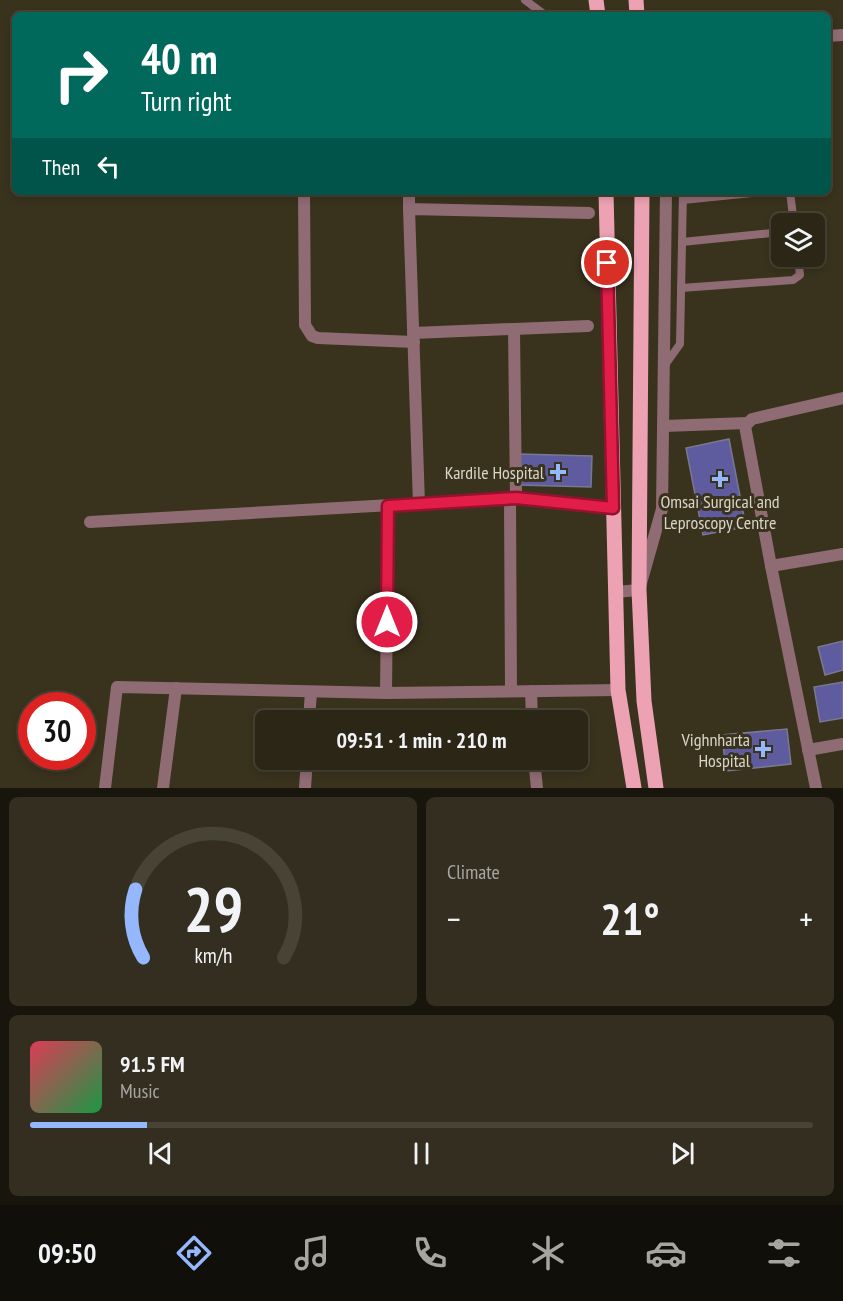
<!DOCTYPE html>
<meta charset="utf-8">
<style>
:root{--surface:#2b2616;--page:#332e1f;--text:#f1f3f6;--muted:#a6a5a1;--line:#474335;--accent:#94b7fd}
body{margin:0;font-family:"PT Sans Narrow",sans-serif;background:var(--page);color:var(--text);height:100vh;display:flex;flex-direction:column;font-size:22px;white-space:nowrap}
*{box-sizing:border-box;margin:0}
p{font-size:20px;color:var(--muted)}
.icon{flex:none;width:33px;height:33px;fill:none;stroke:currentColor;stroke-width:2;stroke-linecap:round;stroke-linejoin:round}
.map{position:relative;height:788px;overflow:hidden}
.drawer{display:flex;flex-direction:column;gap:9px;padding:9px;background:#18150c;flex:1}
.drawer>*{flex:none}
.banner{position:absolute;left:12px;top:12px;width:819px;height:183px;border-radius:9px;box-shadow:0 3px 9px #0003,0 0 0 2px var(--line);background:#00695c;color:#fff;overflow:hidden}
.tools{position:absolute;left:771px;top:213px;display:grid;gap:12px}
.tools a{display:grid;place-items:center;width:54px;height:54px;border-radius:9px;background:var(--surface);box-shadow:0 3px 9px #0003,0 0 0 2px var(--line);font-size:30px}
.speed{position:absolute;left:18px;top:692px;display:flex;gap:12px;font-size:30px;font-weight:700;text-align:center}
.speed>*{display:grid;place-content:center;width:78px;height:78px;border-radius:50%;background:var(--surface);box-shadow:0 3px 9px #0003,0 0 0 2px var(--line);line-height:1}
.speed .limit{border:9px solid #d22;background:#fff;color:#111}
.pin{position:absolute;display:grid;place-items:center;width:51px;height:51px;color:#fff;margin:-26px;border:3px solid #fff;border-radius:50%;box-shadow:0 2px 6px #0007}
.me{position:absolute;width:66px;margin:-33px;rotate:0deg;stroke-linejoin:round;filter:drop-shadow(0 0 4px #0008)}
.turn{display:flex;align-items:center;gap:21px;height:126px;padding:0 30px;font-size:27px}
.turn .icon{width:78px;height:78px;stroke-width:2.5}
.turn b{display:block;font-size:42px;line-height:51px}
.then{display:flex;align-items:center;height:57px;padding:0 30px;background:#0003;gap:12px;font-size:22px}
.big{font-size:45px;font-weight:700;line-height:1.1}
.drawer .card{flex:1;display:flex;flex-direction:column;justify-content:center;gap:9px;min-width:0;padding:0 21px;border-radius:9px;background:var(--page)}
.drawer .dial{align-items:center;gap:0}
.dial svg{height:156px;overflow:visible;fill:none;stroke:var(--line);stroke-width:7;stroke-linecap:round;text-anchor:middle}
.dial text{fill:var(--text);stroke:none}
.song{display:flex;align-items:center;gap:18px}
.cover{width:72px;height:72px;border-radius:9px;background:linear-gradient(135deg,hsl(350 70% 55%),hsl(140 70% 35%))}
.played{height:6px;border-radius:3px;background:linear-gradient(90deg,var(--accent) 15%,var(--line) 15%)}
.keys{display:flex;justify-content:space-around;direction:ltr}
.heat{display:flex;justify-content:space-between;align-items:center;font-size:33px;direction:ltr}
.drawer .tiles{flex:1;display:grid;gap:9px;grid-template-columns:1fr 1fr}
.card:last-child{grid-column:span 2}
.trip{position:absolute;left:255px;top:710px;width:333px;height:60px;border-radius:9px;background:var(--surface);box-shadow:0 3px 9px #0003,0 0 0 2px var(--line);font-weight:700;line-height:60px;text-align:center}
.menu{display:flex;height:96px;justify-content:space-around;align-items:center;background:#110f09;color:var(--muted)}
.menu .icon{width:42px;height:42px}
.menu .selected{color:var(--accent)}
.menu b{font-size:27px;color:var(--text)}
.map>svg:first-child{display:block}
</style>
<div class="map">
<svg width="843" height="788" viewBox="0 0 843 788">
<rect width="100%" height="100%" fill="#39321d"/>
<g fill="#5f5b9f" stroke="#78788f" stroke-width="1.5">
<path d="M729,439L746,527L703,535L686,448Z"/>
<path d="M519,454L592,456L591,487L518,485Z"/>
<path d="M843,641V670L825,675L818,647Z"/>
<path d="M843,682V718L820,722L814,687Z"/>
<path d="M787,729L791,764L726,771L722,735Z"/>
</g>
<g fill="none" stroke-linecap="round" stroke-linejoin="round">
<g stroke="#8f6b73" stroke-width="8">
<path d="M525,0L545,15"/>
<path d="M790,192L794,224"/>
<path d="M683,200L762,192"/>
<path d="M682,242L782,232"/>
<path d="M681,288L793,280L800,275L798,256"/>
<path d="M665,365L680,344L683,192"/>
</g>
<g stroke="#8f6b73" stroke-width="12">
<path d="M828,36L843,35"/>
<path d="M304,192L305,325L312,336L318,338L414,342"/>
<path d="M409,209V192"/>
<path d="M514,329L516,498"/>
<path d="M413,333L588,326"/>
<path d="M664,426L747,423"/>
<path d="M510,499L511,691"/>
<path d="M419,504L409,209L589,213"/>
<path d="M90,522L516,498L613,508"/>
<path d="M771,566L745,426L752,419L843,398"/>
<path d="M615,592L639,590L662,509L666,192"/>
<path d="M531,691L532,720"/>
<path d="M386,693L388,506"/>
<path d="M309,720L311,692"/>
<path d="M808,750L843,744"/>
<path d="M534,759L537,788"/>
<path d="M105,788L117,687L386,693L618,690"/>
<path d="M163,788L176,688"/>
<path d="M305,788L307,759"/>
<path d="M816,788L771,566L843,554"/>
</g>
<g stroke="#eca2b2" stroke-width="15">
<path d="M596,0L598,15"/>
<path d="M636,0L637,15"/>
<path d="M606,192L618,690L634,788"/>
<path d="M642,192L639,590L644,701L656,788"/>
</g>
</g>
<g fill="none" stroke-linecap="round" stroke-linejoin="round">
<defs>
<path id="route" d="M387,622L388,506L516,498L613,508L607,263"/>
</defs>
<use href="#route" stroke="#92132f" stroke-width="15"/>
<use href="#route" stroke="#e11d48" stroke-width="10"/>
</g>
<g fill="#94b7fd" stroke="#39321d" stroke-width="2">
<path d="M555 463h6v6h6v6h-6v6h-6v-6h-6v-6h6z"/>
<path d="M717 470h6v6h6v6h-6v6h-6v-6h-6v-6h6z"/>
<path d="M760 740h6v6h6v6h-6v6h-6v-6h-6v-6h6z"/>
</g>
<g text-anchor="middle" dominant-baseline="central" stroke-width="6" stroke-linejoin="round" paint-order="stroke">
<g font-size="18" fill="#d9d5c8" stroke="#39321d" text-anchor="end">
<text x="544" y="472">Kardile Hospital</text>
<text x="720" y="501" text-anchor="middle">Omsai Surgical and<tspan x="720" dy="21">Leproscopy Centre</tspan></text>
<text x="750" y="739">Vighnharta<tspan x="750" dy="21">Hospital</tspan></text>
</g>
</g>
</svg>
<div class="tools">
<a><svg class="icon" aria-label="layers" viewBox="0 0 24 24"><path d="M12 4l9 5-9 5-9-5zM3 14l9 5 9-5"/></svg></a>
</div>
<div class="speed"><div class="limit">30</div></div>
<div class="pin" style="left:607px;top:263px;background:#d93025"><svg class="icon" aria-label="arrive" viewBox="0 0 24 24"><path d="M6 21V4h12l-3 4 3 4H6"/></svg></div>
<svg class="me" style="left:387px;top:622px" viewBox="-20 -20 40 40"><circle r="17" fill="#e11d48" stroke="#fff" stroke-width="3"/><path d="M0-11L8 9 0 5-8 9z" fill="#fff"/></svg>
<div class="trip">09:51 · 1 min · 210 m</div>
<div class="banner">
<div class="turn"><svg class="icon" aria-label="right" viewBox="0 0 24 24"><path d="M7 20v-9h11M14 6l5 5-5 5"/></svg><div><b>40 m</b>Turn right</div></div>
<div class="then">Then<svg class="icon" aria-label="left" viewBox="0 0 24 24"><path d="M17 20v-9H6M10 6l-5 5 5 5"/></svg></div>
</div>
</div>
<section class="drawer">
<div class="tiles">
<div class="card dial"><svg viewBox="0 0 100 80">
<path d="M14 69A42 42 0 1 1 86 69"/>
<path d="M14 69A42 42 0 0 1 10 34" stroke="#94b7fd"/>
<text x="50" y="56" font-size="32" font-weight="700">29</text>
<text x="50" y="72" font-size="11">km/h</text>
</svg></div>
<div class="card"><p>Climate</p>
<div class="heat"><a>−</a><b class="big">21°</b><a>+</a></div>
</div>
<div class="card">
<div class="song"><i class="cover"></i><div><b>91.5 FM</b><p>Music</p></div></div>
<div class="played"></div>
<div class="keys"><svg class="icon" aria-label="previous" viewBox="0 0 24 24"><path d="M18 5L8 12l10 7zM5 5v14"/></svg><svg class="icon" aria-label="pause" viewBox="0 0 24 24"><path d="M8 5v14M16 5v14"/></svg><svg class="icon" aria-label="next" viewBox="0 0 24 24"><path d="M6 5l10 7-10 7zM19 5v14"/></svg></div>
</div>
</div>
</section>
<nav class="menu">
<b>09:50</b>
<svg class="icon selected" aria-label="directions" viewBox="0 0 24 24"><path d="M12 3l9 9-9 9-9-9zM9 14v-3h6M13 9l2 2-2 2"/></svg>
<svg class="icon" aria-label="music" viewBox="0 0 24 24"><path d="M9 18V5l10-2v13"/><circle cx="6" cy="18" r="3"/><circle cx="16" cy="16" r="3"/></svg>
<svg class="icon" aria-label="phone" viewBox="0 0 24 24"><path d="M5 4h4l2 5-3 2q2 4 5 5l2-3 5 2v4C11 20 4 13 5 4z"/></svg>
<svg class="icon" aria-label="climate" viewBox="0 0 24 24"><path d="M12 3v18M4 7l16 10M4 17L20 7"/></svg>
<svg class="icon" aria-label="car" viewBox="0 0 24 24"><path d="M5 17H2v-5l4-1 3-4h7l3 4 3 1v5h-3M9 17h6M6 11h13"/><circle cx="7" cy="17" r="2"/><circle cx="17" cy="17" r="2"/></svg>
<svg class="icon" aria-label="filters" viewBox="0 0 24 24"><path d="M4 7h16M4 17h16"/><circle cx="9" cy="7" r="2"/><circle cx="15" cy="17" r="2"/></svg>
</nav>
